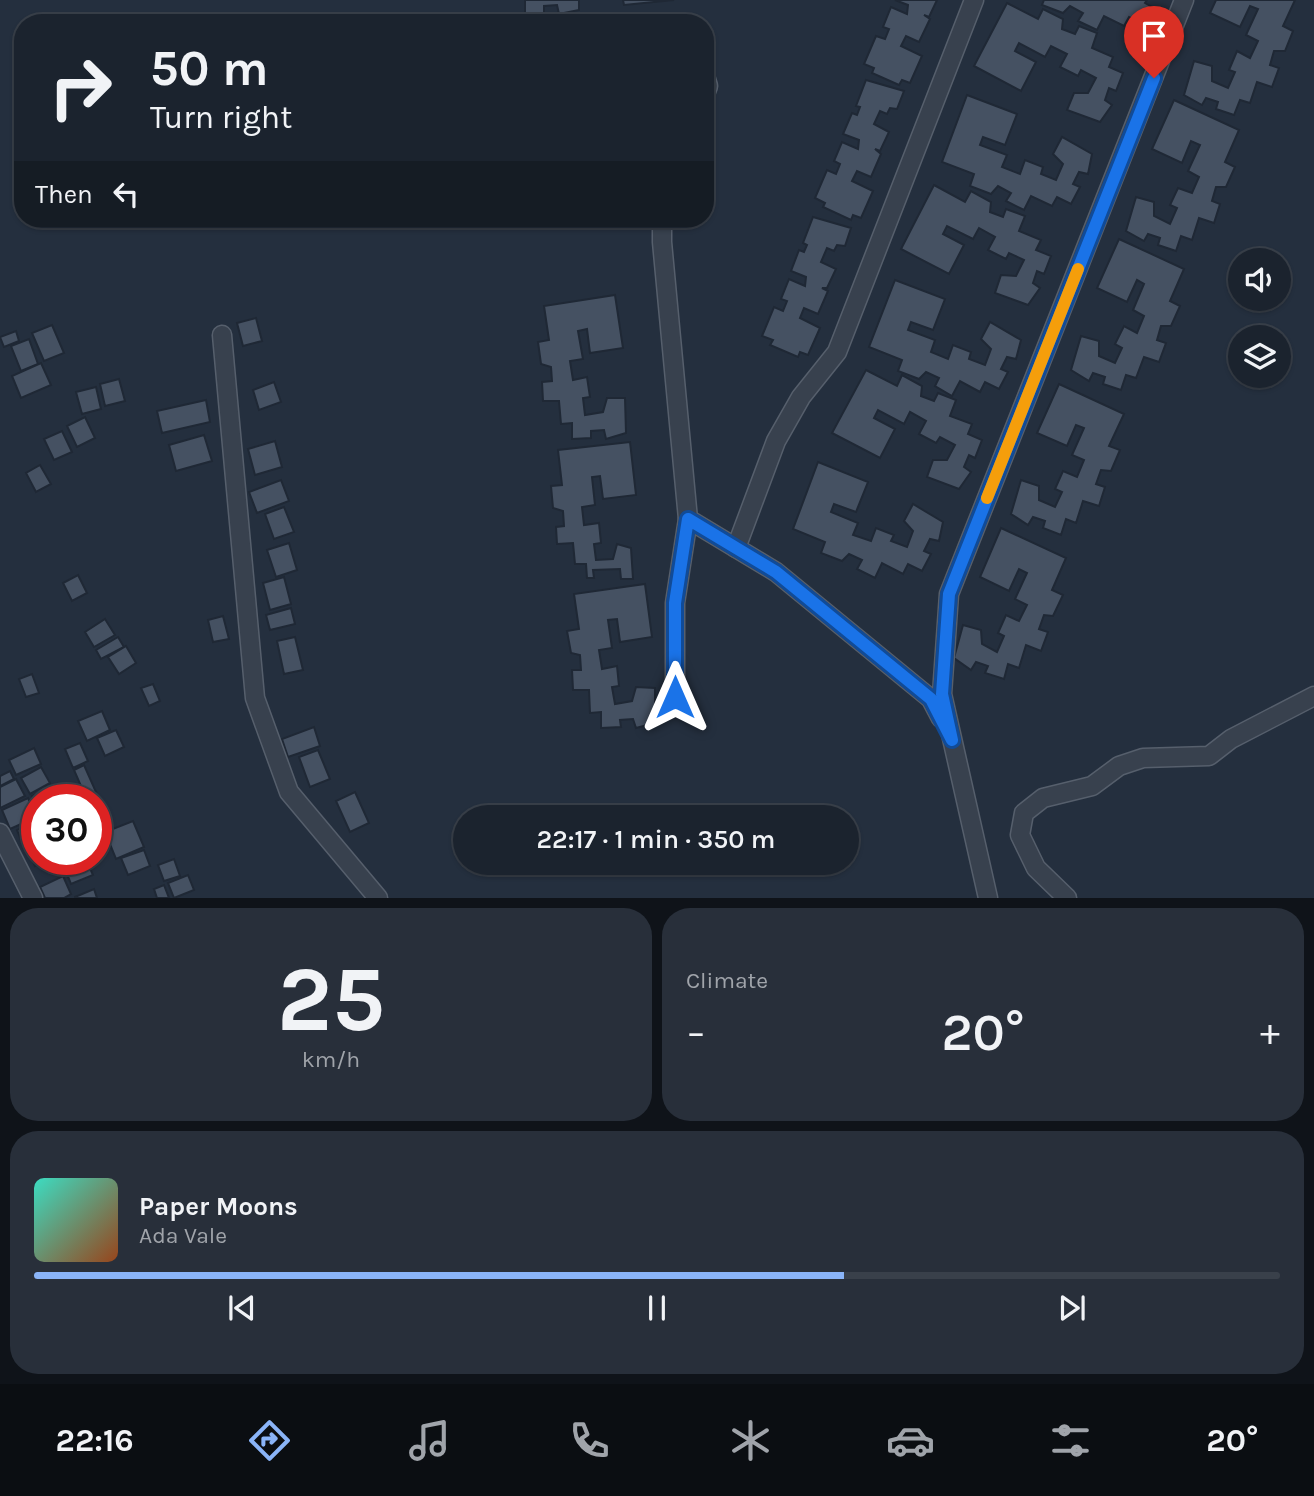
<!DOCTYPE html>
<meta charset="utf-8">
<style>
:root{--surface:#1b232e;--page:#282f3a;--text:#f1f3f6;--muted:#a0a4aa;--line:#39404a;--accent:#8ab4f8}
body{margin:0;font-family:Karla,sans-serif;background:var(--page);color:var(--text);height:100vh;display:flex;flex-direction:column;font-size:26px;white-space:nowrap}
*{box-sizing:border-box;margin:0}
p{font-size:23px;color:var(--muted)}
.icon{flex:none;width:38px;height:38px;fill:none;stroke:currentColor;stroke-width:2;stroke-linecap:round;stroke-linejoin:round}
.map{position:relative;height:898px;overflow:hidden}
.side{display:flex;flex-direction:column;gap:10px;padding:10px;background:#0f1319;flex:1}
.side>*{flex:none}
.top-card{position:absolute;left:14px;top:14px;width:700px;height:214px;border-radius:28px;box-shadow:0 2px 5px #0004,0 0 0 2px var(--line);background:#1b232e;color:var(--text);overflow:hidden}
.tools{position:absolute;left:1228px;top:248px;display:grid;gap:14px}
.tools a{display:grid;place-items:center;width:63px;height:63px;border-radius:50%;background:var(--surface);box-shadow:0 2px 5px #0004,0 0 0 2px var(--line);font-size:35px}
.speed{position:absolute;left:21px;top:784px;display:flex;gap:14px;font-size:35px;font-weight:700;text-align:center}
.speed>*{display:grid;place-content:center;width:91px;height:91px;border-radius:50%;background:var(--surface);box-shadow:0 2px 5px #0004,0 0 0 2px var(--line);line-height:1}
.speed .limit{border:10px solid #d22;background:#fff;color:#111}
.pin{position:absolute;display:grid;place-items:center;width:60px;height:60px;color:#fff;margin:-72px -30px;border-radius:50% 50% 50% 0;rotate:-45deg;box-shadow:0 0 7px #0007}
.pin .icon{rotate:45deg}
.me{position:absolute;width:77px;margin:-38px;rotate:0deg;stroke-linejoin:round;filter:drop-shadow(0 0 5px #0008)}
.turn{display:flex;align-items:center;gap:24px;height:147px;padding:0 21px;font-size:32px}
.turn .icon{width:91px;height:91px;stroke-width:2.5}
.turn b{display:block;font-size:49px;line-height:60px}
.then{display:flex;align-items:center;height:66px;padding:0 21px;background:#0003;gap:14px;font-size:26px}
.big{font-size:52px;font-weight:600;line-height:1.1}
.side .widget{flex:1;display:flex;flex-direction:column;justify-content:center;gap:10px;min-width:0;padding:0 24px;border-radius:28px;background:var(--page)}
.side .dial{align-items:center;gap:0}
.dial b{font-size:91px;line-height:1}
.song{display:flex;align-items:center;gap:21px}
.cover{width:84px;height:84px;border-radius:10px;background:linear-gradient(135deg,hsl(170 70% 55%),hsl(20 70% 35%))}
.played{height:7px;border-radius:4px;background:linear-gradient(90deg,var(--accent) 65%,var(--line) 65%)}
.keys{display:flex;justify-content:space-around;direction:ltr}
.heat{display:flex;justify-content:space-between;align-items:center;font-size:38px;direction:ltr}
.side .tiles{flex:1;display:grid;gap:10px;grid-template-columns:1fr 1fr}
.widget:last-child{grid-column:span 2}
.trip{position:absolute;left:453px;top:805px;width:406px;height:70px;border-radius:35px;background:var(--surface);box-shadow:0 2px 5px #0004,0 0 0 2px var(--line);font-weight:600;line-height:70px;text-align:center}
.menu{display:flex;height:112px;justify-content:space-around;align-items:center;background:#0b0e12;color:var(--muted)}
.menu .icon{width:49px;height:49px}
.menu .active{color:var(--accent)}
.menu b{font-size:32px;color:var(--text)}
.map>svg:first-child{display:block}
</style>
<div class="map">
<svg width="1314" height="898" viewBox="0 0 1314 898">
<rect width="100%" height="100%" fill="#242f3e"/>
<g fill="#455162" stroke="#1f2835" stroke-width="2">
<path d="M525,0H579V10L559,14L557,5L544,6V13H525Z"/>
<path d="M623,0H674L624,5Z"/>
<path d="M895,0H937L929,17L924,15L930,19L919,42L906,36L901,46L922,56L910,83L902,80L899,85L872,73L874,68L864,64L876,36L885,39L889,29L883,27L891,7L907,14L908,5Z"/>
<path d="M1044,0H1147L1145,3L1152,7L1143,24L1129,17L1124,26L1104,16L1097,30L1078,21L1083,13L1070,6L1063,13L1042,5Z"/>
<path d="M1216,0H1295L1283,26L1293,31L1285,51H1274L1270,65L1279,68L1272,87L1257,82L1250,103L1240,100L1234,115L1216,109L1218,102L1206,98L1202,105L1184,95L1194,61L1212,66V81L1228,88L1235,72L1229,70L1237,51L1250,58L1258,41L1246,35L1258,9L1250,6L1240,27L1210,13Z"/>
<path d="M1007,3L1038,19L1043,9L1063,19L1062,29L1075,34L1079,26L1097,33L1092,48L1113,57L1109,67L1123,73L1116,91L1109,88L1105,100L1112,105L1100,122L1067,110L1074,93H1088L1096,78L1081,70L1078,76L1060,67L1067,54L1051,46L1045,57L1019,43L1015,51L1036,62L1021,91L974,66Z"/>
<path d="M866,80L904,91L897,109L890,108L887,114L880,111L874,124L889,132L880,151L875,149L881,154L871,177L857,171L852,181L873,191L861,218L853,215L851,220L823,207L825,203L815,198L827,170L836,174L840,164L834,161L842,142L858,149L859,140L843,134L852,113L857,115L860,107L856,106Z"/>
<path d="M967,95L1017,114L1005,145L983,137L980,145L1007,155L1002,167L1020,174L1025,160L1043,167L1041,174L1056,180L1063,164L1053,154L1062,137L1092,154L1088,174L1079,172L1073,184L1080,187L1071,204L1057,197L1052,206L1031,196L1024,210L1006,201L1011,193L998,186L991,194L970,186L974,174L942,162Z"/>
<path d="M1174,100L1239,130L1225,162L1235,167L1226,187H1216L1212,201L1220,204L1214,223L1199,218L1192,240L1181,236L1176,251L1158,245L1160,238L1148,234L1144,241L1126,231L1136,197L1154,202V216L1170,224L1177,208L1170,205L1178,188L1192,193L1199,177L1188,171L1200,145L1191,141L1182,163L1152,149Z"/>
<path d="M934,185L965,202L971,191L991,202L990,212L1003,217L1006,209L1025,216L1019,231L1041,240L1036,250L1051,256L1044,274L1037,271L1033,283L1040,288L1028,305L995,293L1001,275L1016,276L1024,260L1009,253L1006,259L988,250L995,237L979,228L973,239L947,226L943,234L964,245L949,274L901,249Z"/>
<path d="M813,217L851,228L845,246L837,245L834,251L827,248L821,262L836,269L827,288H822L828,291L818,314L804,308L800,318L820,328L808,355L800,352L798,357L770,345L773,340L762,336L774,307L783,311L787,301L781,299L789,279L805,286L806,277L791,271L799,250L804,252L807,245L803,243Z"/>
<path d="M1119,239L1184,269L1170,301L1180,306L1171,326H1161L1157,340L1166,343L1159,362L1144,357L1136,378L1126,375L1121,390L1103,384L1105,377L1093,373L1089,381L1071,370L1081,336L1099,341V356L1115,363L1122,348L1115,344L1124,326L1137,333L1144,316L1133,310L1144,284L1137,280L1127,302L1097,288Z"/>
<path d="M895,280L945,299L933,330L911,322L908,330L935,340L931,352L948,359L953,345L971,352L969,359L985,365L991,349L981,339L990,322L1021,340L1016,359L1007,357L1001,369L1008,372L999,389L985,382L980,392L960,381L952,396L935,386L939,378L926,372L919,379L898,371L902,360L869,347Z"/>
<path d="M615,295L623,348L590,353L587,329L578,331L583,359L570,361L573,380L587,377L590,397L583,398L585,415L603,412L607,398H625L626,433L606,439L604,430L591,431V438L572,439V423L561,424L559,401H543L542,382L552,381L551,367L541,364L538,342L549,340L544,306Z"/>
<path d="M256,318L262,341L243,346L237,323Z"/>
<path d="M52,325L64,353L44,361L32,333Z"/>
<path d="M16,331L19,341L4,347L0,337Z"/>
<path d="M29,339L38,364L21,371L11,346Z"/>
<path d="M41,363L51,385L21,398L12,376Z"/>
<path d="M866,370L897,386L902,375L922,386L921,396L934,401L938,393L956,400L950,416L972,424L968,434L982,440L975,458L969,455L964,467L971,472L959,489L927,477L933,460H947L955,445L940,437L936,443L919,434L926,421L910,412L904,424L878,410L874,418L895,429L880,458L832,433Z"/>
<path d="M119,379L125,401L105,406L100,384Z"/>
<path d="M274,382L281,402L259,410L253,390Z"/>
<path d="M1059,384L1124,414L1109,446L1120,450L1111,471L1101,470L1096,484L1105,487L1099,506L1083,501L1076,523L1066,519L1061,535L1043,528L1045,521L1033,517L1028,525L1011,514L1021,480L1039,486V500L1055,507L1062,492L1055,489L1063,471L1077,477L1084,460L1072,455L1084,428L1076,425L1067,446L1037,433Z"/>
<path d="M96,387L101,409L82,414L76,392Z"/>
<path d="M206,400L210,422L162,433L157,411Z"/>
<path d="M85,417L95,438L77,447L67,426Z"/>
<path d="M62,431L72,452L54,460L44,439Z"/>
<path d="M204,435L212,461L176,471L169,445Z"/>
<path d="M275,441L282,467L255,475L248,449Z"/>
<path d="M630,442L636,495L603,499L600,476L592,477L595,505L582,507L584,525L599,523L601,543L594,544L596,560L613,559L617,544L631,548L633,579H621L620,569L593,570L594,578H587L586,564H575L573,543L557,544L556,527L564,526L563,511L553,508L551,486L562,485L558,450Z"/>
<path d="M818,462L868,482L856,512L834,504L831,512L858,523L853,535L871,541L876,528L894,535L891,541L907,547L913,531L904,521L913,504L943,522L939,541L930,539L924,551L931,554L922,571L908,564L903,574L882,563L875,578L857,569L862,560L849,554L842,561L821,553L825,542L793,529Z"/>
<path d="M40,465L51,484L36,492L26,473Z"/>
<path d="M281,480L289,501L257,513L249,492Z"/>
<path d="M284,507L294,532L274,539L265,514Z"/>
<path d="M1001,528L1066,558L1052,590L1063,595L1053,616L1044,615L1039,629L1048,632L1041,651L1026,645L1019,668L1008,664L1004,679L985,673L988,666L976,662L971,670L954,658L963,625L981,630L982,644L997,652L1004,636L998,633L1006,615L1019,621L1027,605L1015,599L1027,573L1019,569L1009,591L980,577Z"/>
<path d="M289,543L297,570L276,577L267,550Z"/>
<path d="M78,575L87,593L72,601L63,583Z"/>
<path d="M284,577L291,604L270,610L263,583Z"/>
<path d="M645,584L652,637L620,642L617,619L608,620L612,648L599,650L602,669L617,666L619,686L612,687L615,704L632,701L636,687L655,688V723L636,728L633,719L620,720L621,727L601,728V712L590,713L589,690H573L572,670H581L580,655L571,653L567,631L579,629L574,594Z"/>
<path d="M291,608L295,624L270,630L266,615Z"/>
<path d="M223,616L229,639L213,642L208,620Z"/>
<path d="M105,619L115,635L94,647L85,632Z"/>
<path d="M118,637L124,647L101,659L96,650Z"/>
<path d="M295,637L303,670L284,674L277,641Z"/>
<path d="M126,646L136,663L119,674L108,657Z"/>
<path d="M32,674L39,693L26,697L19,679Z"/>
<path d="M153,684L160,701L149,706L141,688Z"/>
<path d="M102,711L110,730L87,741L78,721Z"/>
<path d="M314,727L320,746L288,757L282,739Z"/>
<path d="M116,730L124,747L105,756L97,738Z"/>
<path d="M80,743L88,761L73,768L65,749Z"/>
<path d="M34,748L41,764L16,775L9,760Z"/>
<path d="M318,750L330,779L310,787L299,757Z"/>
<path d="M84,765L100,801L96,802V800H87L74,770Z"/>
<path d="M41,767L50,783L30,794L21,778Z"/>
<path d="M10,771L14,779L0,786V776Z"/>
<path d="M16,779L25,796L0,808V787Z"/>
<path d="M53,786L59,800H37V808L32,796Z"/>
<path d="M355,792L369,823L350,832L336,801Z"/>
<path d="M28,798L37,817L10,829L2,810Z"/>
<path d="M133,821L144,847L116,859L105,832Z"/>
<path d="M37,822V838L23,844L17,830Z"/>
<path d="M37,842V859H50L35,866L26,847Z"/>
<path d="M144,850L150,866L128,875L121,858Z"/>
<path d="M68,859H86L93,875L71,884L62,862Z"/>
<path d="M174,859L180,876L164,881L158,865Z"/>
<path d="M188,875L194,890L174,898L168,883Z"/>
<path d="M63,876L71,894L64,898H45L40,887Z"/>
<path d="M164,885L169,898H157L154,889Z"/>
<path d="M94,889L97,898H75V897Z"/>
</g>
<g fill="none" stroke-linecap="round" stroke-linejoin="round">
<defs>
<g id="street">
<path d="M705,76L708,86L705,94"/>
<path d="M662,219V242L688,519L776,572L931,699L941,718"/>
<path d="M222,335L255,698L289,792L378,898"/>
<path d="M736,548L776,441L801,397L837,352L974,0"/>
<path d="M675,697V603L688,519"/>
<path d="M0,833L33,898"/>
<path d="M988,898L942,694L949,594L1184,0"/>
<path d="M1067,898L1036,868L1020,835L1024,813L1043,798L1092,786L1119,766L1143,758L1209,756L1231,739L1314,696"/>
</g>
</defs>
<use href="#street" stroke="#565f6c" stroke-width="21"/>
<use href="#street" stroke="#38414e" stroke-width="18"/>
</g>
<g fill="none" stroke-linecap="round" stroke-linejoin="round">
<defs>
<path id="route" d="M675,697V603L688,519L776,572L931,699L952,740L942,694L949,594L1154,78"/>
</defs>
<use href="#route" stroke="#114b97" stroke-width="18"/>
<use href="#route" stroke="#1a73e8" stroke-width="12"/>
<path stroke="#f59e0b" stroke-width="12" d="M987,498L1078,269"/>
</g>
</svg>
<div class="tools">
<a><svg class="icon" aria-label="sound" viewBox="0 0 24 24"><path d="M4 9h4l5-4v14l-5-4H4zM17 9q2 3 0 6"/></svg></a>
<a><svg class="icon" aria-label="layers" viewBox="0 0 24 24"><path d="M12 4l9 5-9 5-9-5zM3 14l9 5 9-5"/></svg></a>
</div>
<div class="speed"><div class="limit">30</div></div>
<div class="pin" style="left:1154px;top:78px;background:#d93025"><svg class="icon" aria-label="arrive" viewBox="0 0 24 24"><path d="M6 21V4h12l-3 4 3 4H6"/></svg></div>
<svg class="me" style="left:675px;top:697px" viewBox="-20 -20 40 40"><path d="M0-17L14 15 0 8-14 15z" fill="#1a73e8" stroke="#fff" stroke-width="4"/></svg>
<div class="trip">22:17 · 1 min · 350 m</div>
<div class="top-card">
<div class="turn"><svg class="icon" aria-label="right" viewBox="0 0 24 24"><path d="M7 20v-9h11M14 6l5 5-5 5"/></svg><div><b>50 m</b>Turn right</div></div>
<div class="then">Then<svg class="icon" aria-label="left" viewBox="0 0 24 24"><path d="M17 20v-9H6M10 6l-5 5 5 5"/></svg></div>
</div>
</div>
<section class="side">
<div class="tiles">
<div class="widget dial"><b>25</b><p>km/h</p></div>
<div class="widget"><p>Climate</p>
<div class="heat"><a>−</a><b class="big">20°</b><a>+</a></div>
</div>
<div class="widget">
<div class="song"><i class="cover"></i><div><b>Paper Moons</b><p>Ada Vale</p></div></div>
<div class="played"></div>
<div class="keys"><svg class="icon" aria-label="previous" viewBox="0 0 24 24"><path d="M18 5L8 12l10 7zM5 5v14"/></svg><svg class="icon" aria-label="pause" viewBox="0 0 24 24"><path d="M8 5v14M16 5v14"/></svg><svg class="icon" aria-label="next" viewBox="0 0 24 24"><path d="M6 5l10 7-10 7zM19 5v14"/></svg></div>
</div>
</div>
</section>
<nav class="menu">
<b>22:16</b>
<svg class="icon active" aria-label="directions" viewBox="0 0 24 24"><path d="M12 3l9 9-9 9-9-9zM9 14v-3h6M13 9l2 2-2 2"/></svg>
<svg class="icon" aria-label="music" viewBox="0 0 24 24"><path d="M9 18V5l10-2v13"/><circle cx="6" cy="18" r="3"/><circle cx="16" cy="16" r="3"/></svg>
<svg class="icon" aria-label="phone" viewBox="0 0 24 24"><path d="M5 4h4l2 5-3 2q2 4 5 5l2-3 5 2v4C11 20 4 13 5 4z"/></svg>
<svg class="icon" aria-label="climate" viewBox="0 0 24 24"><path d="M12 3v18M4 7l16 10M4 17L20 7"/></svg>
<svg class="icon" aria-label="car" viewBox="0 0 24 24"><path d="M5 17H2v-5l4-1 3-4h7l3 4 3 1v5h-3M9 17h6M6 11h13"/><circle cx="7" cy="17" r="2"/><circle cx="17" cy="17" r="2"/></svg>
<svg class="icon" aria-label="filters" viewBox="0 0 24 24"><path d="M4 7h16M4 17h16"/><circle cx="9" cy="7" r="2"/><circle cx="15" cy="17" r="2"/></svg>
<b>20°</b>
</nav>
